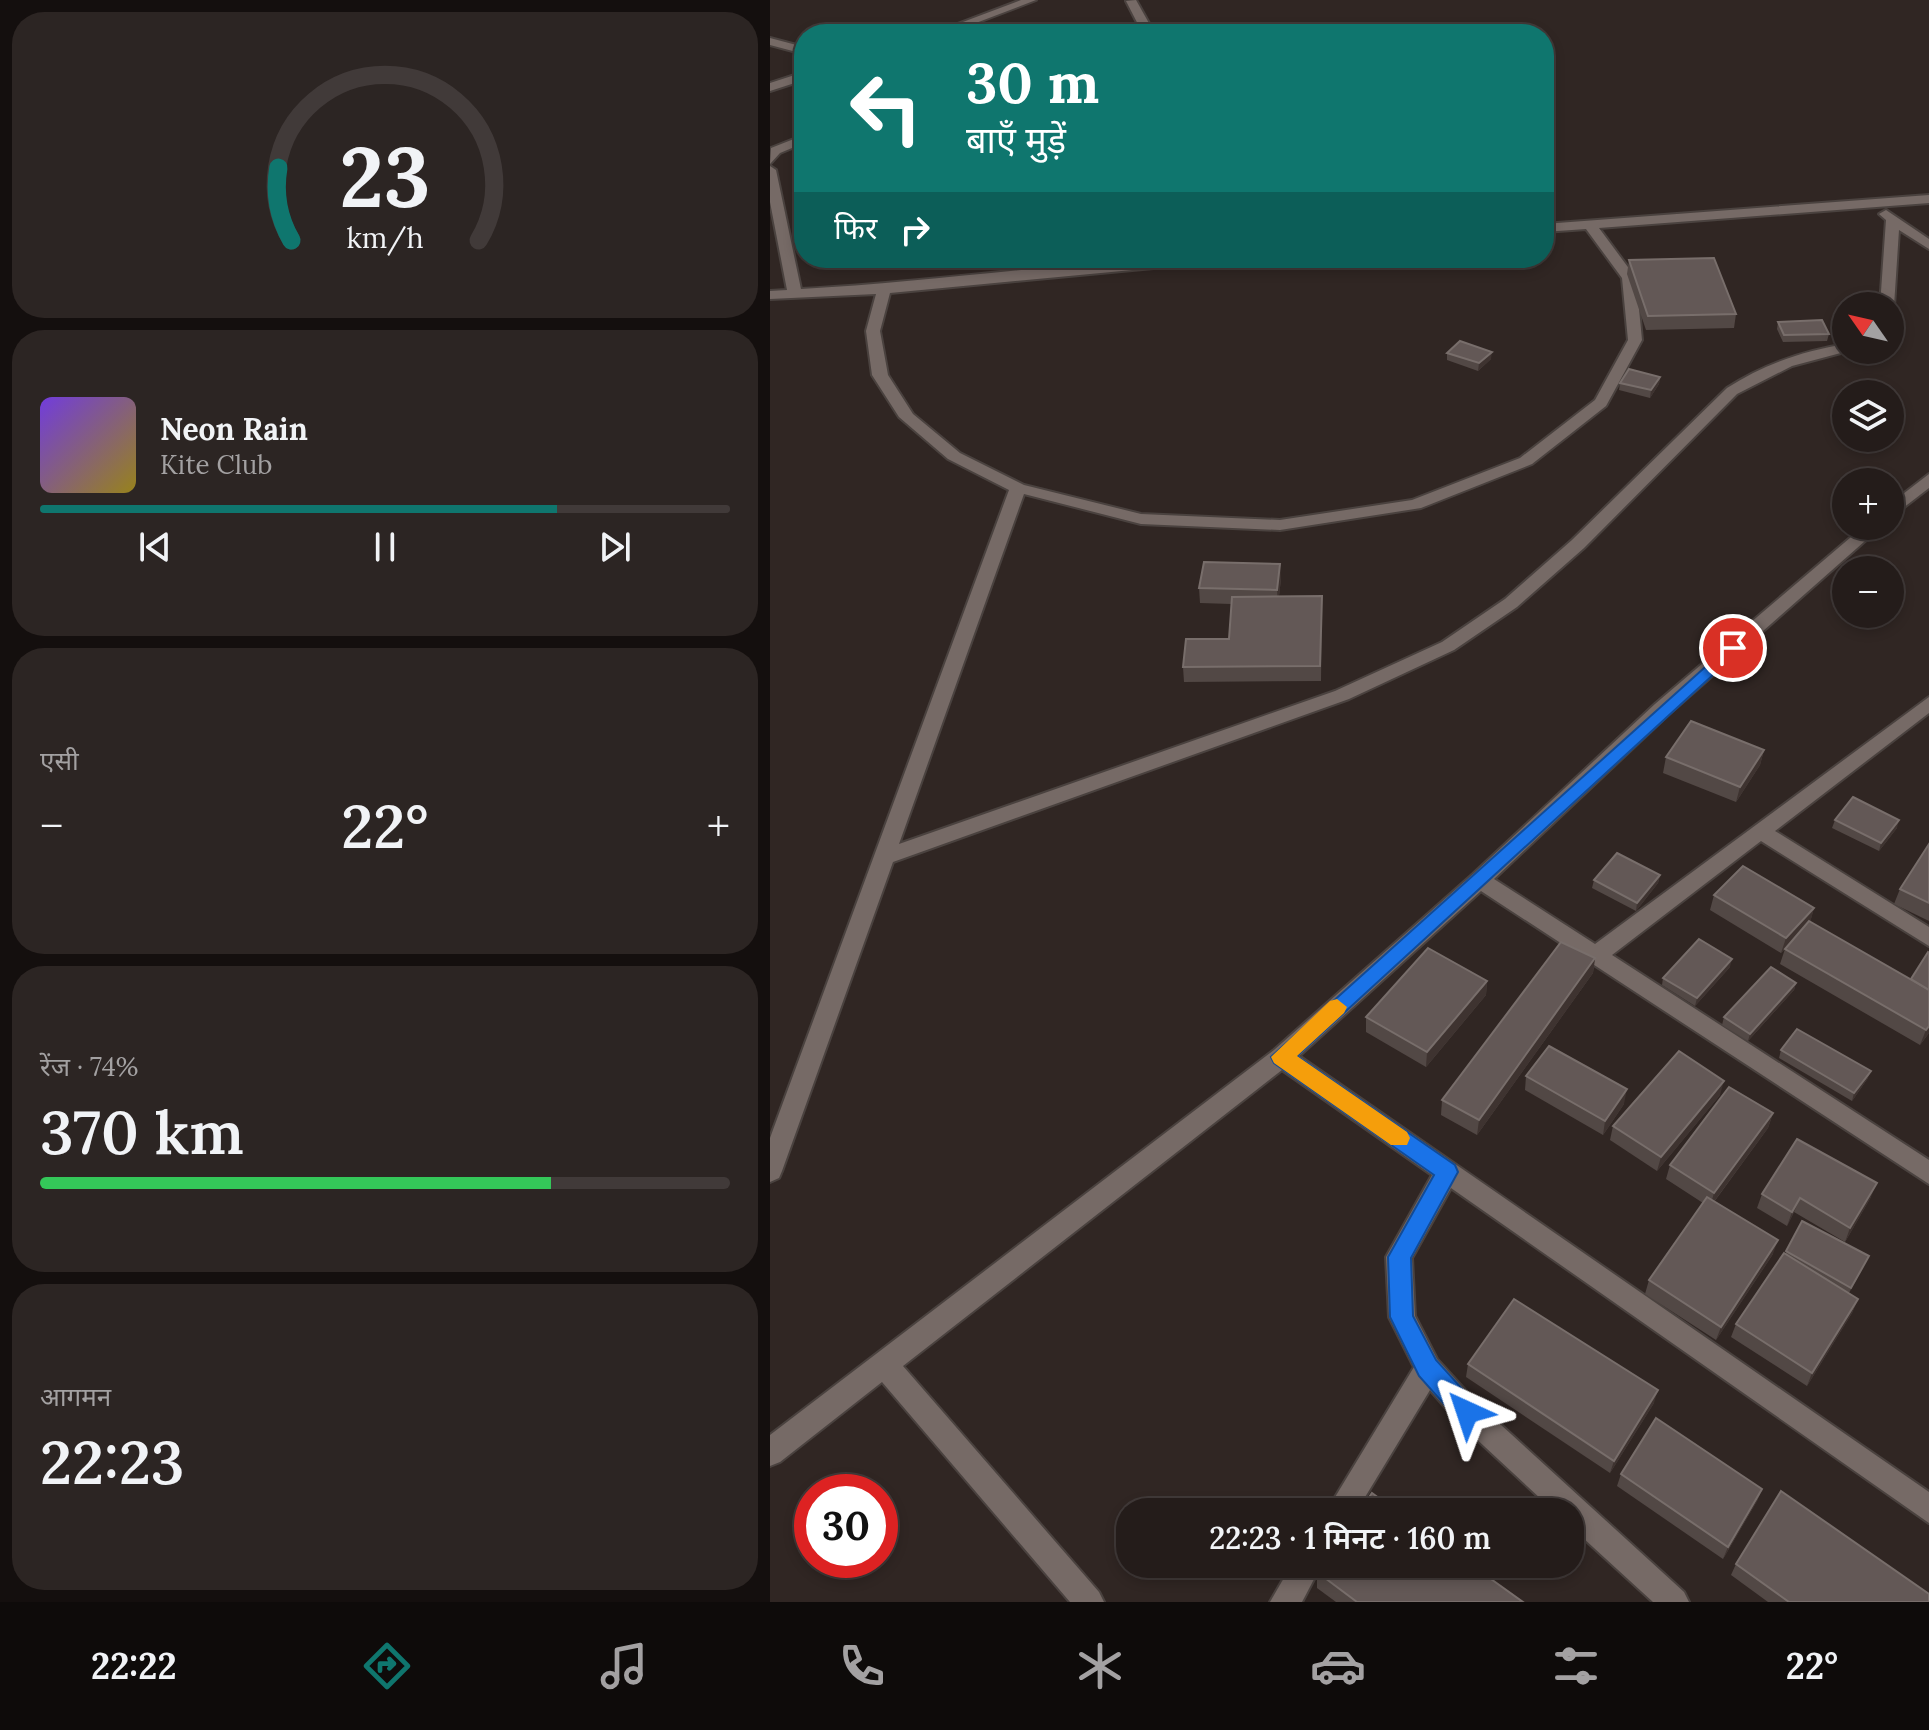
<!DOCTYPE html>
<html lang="hi">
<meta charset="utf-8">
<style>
:root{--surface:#241c1a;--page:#2c2523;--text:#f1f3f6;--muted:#a3a1a2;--line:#413a39;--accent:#0f766e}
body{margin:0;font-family:Lora,"Noto Sans Devanagari",serif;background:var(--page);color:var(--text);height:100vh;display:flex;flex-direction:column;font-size:30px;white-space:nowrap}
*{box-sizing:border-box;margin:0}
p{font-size:26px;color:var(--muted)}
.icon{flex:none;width:44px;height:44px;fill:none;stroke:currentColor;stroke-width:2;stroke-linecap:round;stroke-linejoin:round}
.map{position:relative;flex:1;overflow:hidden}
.drawer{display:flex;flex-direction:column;gap:12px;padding:12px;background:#140f0e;width:770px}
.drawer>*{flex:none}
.top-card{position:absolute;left:24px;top:24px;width:760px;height:244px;border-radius:32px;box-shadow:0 4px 12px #0003,0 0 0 2px var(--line);background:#0f766e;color:#fff;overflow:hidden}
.needle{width:52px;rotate:304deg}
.tools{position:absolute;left:1062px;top:292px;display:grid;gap:16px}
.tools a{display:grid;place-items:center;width:72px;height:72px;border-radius:50%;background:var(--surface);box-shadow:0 4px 12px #0003,0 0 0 2px var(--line);font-size:40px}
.speed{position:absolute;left:24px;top:1474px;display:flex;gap:16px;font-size:40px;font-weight:700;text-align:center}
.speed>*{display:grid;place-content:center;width:104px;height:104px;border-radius:50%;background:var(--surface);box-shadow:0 4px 12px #0003,0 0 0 2px var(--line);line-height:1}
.speed .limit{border:12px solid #d22;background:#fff;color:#111}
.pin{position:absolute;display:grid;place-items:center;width:68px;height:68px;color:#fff;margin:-34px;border:4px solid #fff;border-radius:50%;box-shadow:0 2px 8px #0007}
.me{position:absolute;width:88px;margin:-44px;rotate:318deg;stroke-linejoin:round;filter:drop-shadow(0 0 6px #0008)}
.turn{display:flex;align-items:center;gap:28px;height:168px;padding:0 40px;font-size:36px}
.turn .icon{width:104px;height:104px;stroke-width:2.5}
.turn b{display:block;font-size:56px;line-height:68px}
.then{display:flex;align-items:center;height:76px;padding:0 40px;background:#0003;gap:16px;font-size:30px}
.big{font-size:60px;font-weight:600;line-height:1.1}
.drawer .tile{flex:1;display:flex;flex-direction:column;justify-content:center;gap:12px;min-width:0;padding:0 28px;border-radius:32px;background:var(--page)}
.drawer .dial{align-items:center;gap:0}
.dial svg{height:208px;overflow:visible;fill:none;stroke:var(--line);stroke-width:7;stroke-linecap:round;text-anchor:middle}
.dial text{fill:var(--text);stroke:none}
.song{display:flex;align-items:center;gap:24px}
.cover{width:96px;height:96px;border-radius:12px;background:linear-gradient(135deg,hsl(260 70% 55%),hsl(50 70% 35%))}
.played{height:8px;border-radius:4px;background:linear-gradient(90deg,var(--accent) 75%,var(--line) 75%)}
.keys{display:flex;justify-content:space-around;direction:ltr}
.heat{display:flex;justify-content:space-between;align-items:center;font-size:44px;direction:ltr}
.charge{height:12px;border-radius:6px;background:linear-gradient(90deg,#34c759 74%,var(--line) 0)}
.trip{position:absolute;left:346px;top:1498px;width:468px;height:80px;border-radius:32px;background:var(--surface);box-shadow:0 4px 12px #0003,0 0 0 2px var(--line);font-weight:600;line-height:80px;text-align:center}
.dock{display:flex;height:128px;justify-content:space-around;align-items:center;background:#0e0b0a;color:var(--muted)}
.dock .icon{width:56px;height:56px}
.dock .current{color:var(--accent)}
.dock b{font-size:36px;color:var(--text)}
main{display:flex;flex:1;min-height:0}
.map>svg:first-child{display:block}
</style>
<main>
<section class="drawer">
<div class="tile dial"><svg viewBox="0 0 100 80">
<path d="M14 69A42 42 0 1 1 86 69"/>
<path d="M14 69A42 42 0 0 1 9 41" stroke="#0f766e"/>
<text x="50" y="56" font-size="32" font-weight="700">23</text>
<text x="50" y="72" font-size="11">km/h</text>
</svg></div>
<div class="tile">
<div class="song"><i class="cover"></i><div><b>Neon Rain</b><p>Kite Club</p></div></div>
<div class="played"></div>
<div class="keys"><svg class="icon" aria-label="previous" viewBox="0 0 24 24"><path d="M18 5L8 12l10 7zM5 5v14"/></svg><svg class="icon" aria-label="pause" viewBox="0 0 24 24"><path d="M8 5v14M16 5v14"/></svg><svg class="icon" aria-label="next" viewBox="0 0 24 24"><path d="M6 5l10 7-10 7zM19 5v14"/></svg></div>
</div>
<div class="tile"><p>एसी</p>
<div class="heat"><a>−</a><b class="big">22°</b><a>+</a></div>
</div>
<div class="tile"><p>रेंज · 74%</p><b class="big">370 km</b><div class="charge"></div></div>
<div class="tile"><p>आगमन</p><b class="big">22:23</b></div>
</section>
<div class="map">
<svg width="1159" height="1602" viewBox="0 0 1159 1602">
<rect width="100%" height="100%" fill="#302623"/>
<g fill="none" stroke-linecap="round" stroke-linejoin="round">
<defs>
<g id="minor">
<path d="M251,0H266L177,34H161Z"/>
<path d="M356,1L366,0L385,34H373Z"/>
<path d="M0,38L34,47V54L0,45Z"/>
<path d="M34,72V80L0,91V83Z"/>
<path d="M34,135V143L10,153L0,164L1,148Z"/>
<path d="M0,166L6,170L31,289C172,282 313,258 454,258L447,262L120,293L110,331L118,375L143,414L190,453L254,485L371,514L510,520L642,500L750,458L825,400L858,340L852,278L816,229L774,232V224L1159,195V203L829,228L866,278L872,340L836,406L762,464L651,508L510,530L371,524L254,494L129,844L565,691L672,642L735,599L802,540L957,388C994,364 1033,351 1076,344V350H1082L1022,366L967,394L814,548L747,607L684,650L579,699L123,862L12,1171L9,1178L0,1182V1138L239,490L178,459L129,417L102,375L96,331L106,294L0,299V291L17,290L0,202Z"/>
<path d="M1116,210L1159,239V249L1129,230L1124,306L1120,310V306H1110L1116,220L1109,214Z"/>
<path d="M1159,474V488L1120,518V504Z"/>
<path d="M1094,526H1112L899,714L724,879L825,944L1159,697V713L1005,831L1159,927V946L991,841L842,955L1159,1160V1184L711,891L529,1056L1159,1492V1523L681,1188L642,1258L645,1316L667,1359L707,1403L914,1592L919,1602H883L800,1526V1512H785L687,1421L660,1390L586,1512H556L644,1367L619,1317L616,1257L662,1175L512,1070L133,1366L329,1592L334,1602H300L112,1382L10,1462L0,1466V1435L504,1050L703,874L885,704Z"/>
<path d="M522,1564H552L532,1602H500Z"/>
</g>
</defs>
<use href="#minor" stroke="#4a423f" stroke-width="4"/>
<use href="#minor" fill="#766a66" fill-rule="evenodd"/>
</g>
<g fill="#524845">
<path d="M859,260L966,314L964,328L876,330L857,274Z"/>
<path d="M1008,322L1059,334L1057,341L1013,342L1007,329Z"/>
<path d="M677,353L721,359L708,371L677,360Z"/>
<path d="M890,377L889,384L880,398L849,390L850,383Z"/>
<path d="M511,579L509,596H552L551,681L414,682L413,667L459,639L461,604L430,603L429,588Z"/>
<path d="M994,750L990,765L966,802L893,773L896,757Z"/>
<path d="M1065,820L1127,828L1109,851L1062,828Z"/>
<path d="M1159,844V921L1124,904L1130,889Z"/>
<path d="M890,875L888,883L866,911L822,888L824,880Z"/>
<path d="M944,895L1044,908L1040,922L1159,1033L1150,1045L1010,964L1015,949L1011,953L940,910Z"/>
<path d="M825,958L823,973L707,1135L671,1115L672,1100Z"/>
<path d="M960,967L925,1006L892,985L893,978Z"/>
<path d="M717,981L716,995L656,1067L596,1032V1017Z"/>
<path d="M1026,983L1024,990L978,1041L952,1025L954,1017Z"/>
<path d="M1011,1050L1098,1078L1082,1101L1009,1058Z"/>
<path d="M756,1076L854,1104L833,1135L755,1090Z"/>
<path d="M950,1095L887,1171L840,1140L843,1126Z"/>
<path d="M1003,1113L998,1128L944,1202L1003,1254L946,1340L875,1294L879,1280L933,1203L896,1179L900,1165Z"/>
<path d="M992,1194L1101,1197L1075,1242L1024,1212L1017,1226L987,1208Z"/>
<path d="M1032,1221L1099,1256L1079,1293L1088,1299L1082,1313L1037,1386L961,1337L966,1324L1015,1254Z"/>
<path d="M698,1364L884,1403L840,1473L696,1377Z"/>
<path d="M851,1474L992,1489L987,1501L953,1559L847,1486Z"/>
<path d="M966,1564L1159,1602H998L961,1575Z"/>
<path d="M547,1572L753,1602H566L547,1588Z"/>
</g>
<g fill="#3e3330">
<path d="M722,352L721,359L708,371L709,363Z"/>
<path d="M890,377L889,384L880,398L881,390Z"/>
<path d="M510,564L511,579L508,605L507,590Z"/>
<path d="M994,750L990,765L966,802L970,787Z"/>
<path d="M1129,820L1127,828L1109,851L1111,843Z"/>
<path d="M890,875L888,883L866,911L867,903Z"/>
<path d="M1044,908L1040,923L1011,953L1016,938Z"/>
<path d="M825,958L823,973L707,1135L709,1120Z"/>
<path d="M962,959L960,967L925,1006L927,998Z"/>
<path d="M717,981L716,995L656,1067L657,1052Z"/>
<path d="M1026,983L1024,990L978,1041L980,1034Z"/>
<path d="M1159,1026V1033L1150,1045L1156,1030Z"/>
<path d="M1101,1071L1098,1078L1082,1101L1084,1093Z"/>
<path d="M954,1081L950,1095L887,1171L891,1157Z"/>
<path d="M857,1089L854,1104L833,1135L835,1121Z"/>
<path d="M1003,1113L998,1128L940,1207L944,1193Z"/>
<path d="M1107,1183L1101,1197L1075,1242L1080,1228Z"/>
<path d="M1030,1198L1024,1212L1017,1226L1022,1212Z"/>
<path d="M1008,1240L1003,1254L946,1340L951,1327Z"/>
<path d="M1088,1299L1082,1313L1037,1386L1042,1373Z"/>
<path d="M888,1390L884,1403L840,1473L844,1461Z"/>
<path d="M992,1489L987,1501L953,1559L958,1547Z"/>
</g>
<g fill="#635856" stroke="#786e6b" stroke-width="2">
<path d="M944,258L966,314L878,316L859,260Z"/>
<path d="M1052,320L1059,334L1014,335L1008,322Z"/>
<path d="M690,341L722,352L709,363L677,353Z"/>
<path d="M859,369L890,377L881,390L850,383Z"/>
<path d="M434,562L510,564L507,590L429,588Z"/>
<path d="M552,596L550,666L413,667L416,639H459L462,597Z"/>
<path d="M921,721L994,750L970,787L896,757Z"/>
<path d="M1083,797L1129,820L1111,843L1065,820Z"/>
<path d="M1159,844V903L1130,889Z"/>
<path d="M847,853L890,875L867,903L824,880Z"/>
<path d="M973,866L1044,908L1016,938L944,895Z"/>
<path d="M1039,921L1159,990V1026L1156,1030L1015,949Z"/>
<path d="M929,939L962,959L927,998L893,978Z"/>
<path d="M791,942L825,958L709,1120L672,1100Z"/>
<path d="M658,948L717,981L657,1052L596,1017Z"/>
<path d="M1158,952L1159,953V990L1141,979Z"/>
<path d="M1001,967L1026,983L980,1034L954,1017Z"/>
<path d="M1027,1029L1101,1071L1084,1093L1011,1050Z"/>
<path d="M779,1046L857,1089L835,1121L756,1076Z"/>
<path d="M909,1051L954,1081L891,1157L843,1126Z"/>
<path d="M959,1087L1003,1113L944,1193L900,1165Z"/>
<path d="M1027,1139L1107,1183L1080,1228L1030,1198L1022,1212L992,1194Z"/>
<path d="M937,1197L1008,1240L951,1327L879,1280Z"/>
<path d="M1032,1221L1099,1256L1081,1288L1016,1251Z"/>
<path d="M1014,1253L1088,1299L1042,1373L966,1324Z"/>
<path d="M744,1299L888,1390L844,1461L698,1364Z"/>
<path d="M886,1418L992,1489L958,1547L851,1474Z"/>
<path d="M1011,1491L1159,1594V1602H1019L966,1564Z"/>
<path d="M602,1493L628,1512H589Z"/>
<path d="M552,1564H700L753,1602H587L547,1572Z"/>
</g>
<path fill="#1a73e8" stroke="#114b97" stroke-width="2" d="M963,642L971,648L968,652L527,1056L685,1165L688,1172L641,1258L643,1316L666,1360L706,1404L709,1412L706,1421L697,1424L689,1421L649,1376L620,1317L618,1257L664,1175L504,1063L501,1057Z"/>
<path fill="#f59e0b" d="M567,999L577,1007L574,1013L527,1056L637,1132L640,1138L637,1145H621L504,1063L501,1057L560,1001Z"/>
</svg>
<div class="tools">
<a><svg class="needle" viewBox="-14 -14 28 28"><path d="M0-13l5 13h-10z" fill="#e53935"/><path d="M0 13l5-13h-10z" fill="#a3a1a2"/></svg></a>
<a><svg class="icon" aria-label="layers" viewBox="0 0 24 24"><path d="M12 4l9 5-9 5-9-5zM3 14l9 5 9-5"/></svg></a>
<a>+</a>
<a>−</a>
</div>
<div class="speed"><div class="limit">30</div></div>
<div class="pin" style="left:963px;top:648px;background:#d93025"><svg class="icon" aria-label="arrive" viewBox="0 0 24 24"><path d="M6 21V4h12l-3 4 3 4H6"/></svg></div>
<svg class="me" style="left:697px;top:1412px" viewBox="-20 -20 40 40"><path d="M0-17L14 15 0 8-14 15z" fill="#1a73e8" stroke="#fff" stroke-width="4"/></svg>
<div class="trip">22:23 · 1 मिनट · 160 m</div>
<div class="top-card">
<div class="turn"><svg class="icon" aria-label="left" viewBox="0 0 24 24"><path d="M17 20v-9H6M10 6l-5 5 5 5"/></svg><div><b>30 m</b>बाएँ मुड़ें</div></div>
<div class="then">फिर<svg class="icon" aria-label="right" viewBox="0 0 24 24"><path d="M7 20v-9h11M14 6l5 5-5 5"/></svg></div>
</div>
</div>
</main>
<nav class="dock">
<b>22:22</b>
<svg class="icon current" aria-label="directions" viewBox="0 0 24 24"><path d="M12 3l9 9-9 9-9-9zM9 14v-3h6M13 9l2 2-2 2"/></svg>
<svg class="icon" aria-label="music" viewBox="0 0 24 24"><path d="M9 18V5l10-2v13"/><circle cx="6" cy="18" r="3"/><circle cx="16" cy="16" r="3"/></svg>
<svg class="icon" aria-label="phone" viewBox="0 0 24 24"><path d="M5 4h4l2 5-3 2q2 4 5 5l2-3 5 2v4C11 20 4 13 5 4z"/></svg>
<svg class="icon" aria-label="climate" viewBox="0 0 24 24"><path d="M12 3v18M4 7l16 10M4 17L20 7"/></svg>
<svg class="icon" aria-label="car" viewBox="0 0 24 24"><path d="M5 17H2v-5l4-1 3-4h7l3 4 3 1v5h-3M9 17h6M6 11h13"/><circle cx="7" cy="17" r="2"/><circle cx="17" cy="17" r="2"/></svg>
<svg class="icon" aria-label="filters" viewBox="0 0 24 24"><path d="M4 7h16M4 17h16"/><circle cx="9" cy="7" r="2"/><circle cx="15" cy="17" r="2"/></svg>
<b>22°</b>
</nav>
